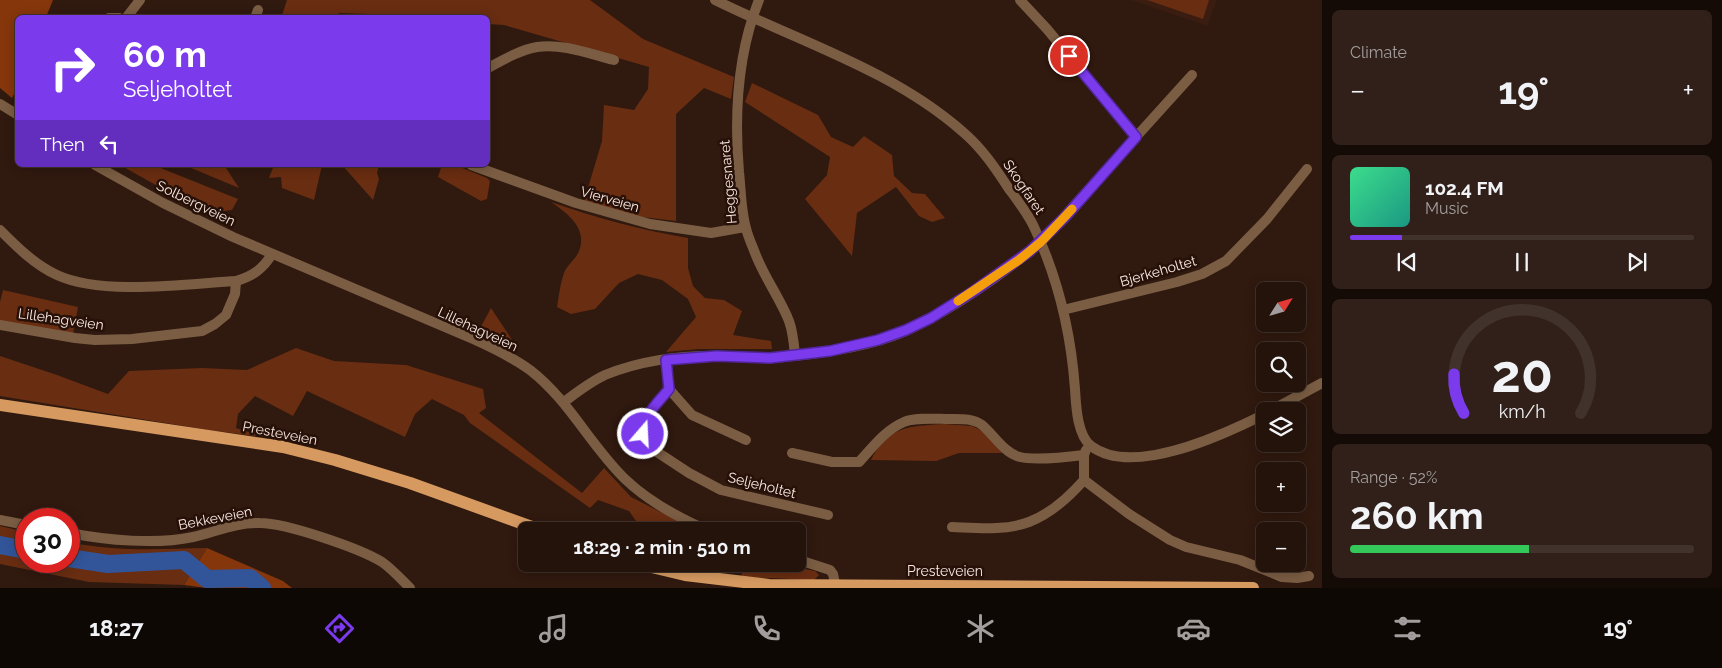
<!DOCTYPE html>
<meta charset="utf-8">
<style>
:root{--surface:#24130b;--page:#302019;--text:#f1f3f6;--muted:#a39e9d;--line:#41322c;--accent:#7c3aed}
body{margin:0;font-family:Raleway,sans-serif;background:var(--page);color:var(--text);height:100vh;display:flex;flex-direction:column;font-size:19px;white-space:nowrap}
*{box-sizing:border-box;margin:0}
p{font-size:16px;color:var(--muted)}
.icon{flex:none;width:28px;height:28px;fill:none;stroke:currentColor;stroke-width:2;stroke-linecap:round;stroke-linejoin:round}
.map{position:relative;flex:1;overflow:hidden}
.panel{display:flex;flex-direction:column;gap:10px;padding:10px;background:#140a06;width:400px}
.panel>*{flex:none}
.top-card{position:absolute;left:15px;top:15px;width:475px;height:152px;border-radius:8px;box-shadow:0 2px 12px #0003,0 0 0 1px var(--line);background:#7c3aed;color:#fff;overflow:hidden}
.needle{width:32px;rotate:53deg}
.controls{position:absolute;left:1256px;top:282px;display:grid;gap:10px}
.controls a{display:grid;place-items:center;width:50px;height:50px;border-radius:8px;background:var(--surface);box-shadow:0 2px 12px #0003,0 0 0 1px var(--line);font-size:25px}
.speed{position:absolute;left:15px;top:508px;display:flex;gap:10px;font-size:25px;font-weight:700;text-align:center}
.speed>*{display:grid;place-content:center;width:65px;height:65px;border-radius:50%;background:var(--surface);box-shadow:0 2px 12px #0003,0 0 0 1px var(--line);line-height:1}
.speed .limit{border:8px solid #d22;background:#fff;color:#111}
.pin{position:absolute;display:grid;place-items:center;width:42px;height:42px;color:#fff;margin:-21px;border:2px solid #fff;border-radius:50%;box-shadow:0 1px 5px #0007}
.me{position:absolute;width:55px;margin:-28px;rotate:19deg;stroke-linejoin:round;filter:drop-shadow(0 0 4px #0008)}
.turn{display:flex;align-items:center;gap:18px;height:105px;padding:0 25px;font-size:22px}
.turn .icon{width:65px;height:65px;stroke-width:2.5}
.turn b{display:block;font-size:35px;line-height:42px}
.then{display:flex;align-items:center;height:48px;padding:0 25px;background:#0003;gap:10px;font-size:19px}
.big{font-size:38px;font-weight:700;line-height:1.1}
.panel .card{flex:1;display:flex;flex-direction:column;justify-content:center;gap:8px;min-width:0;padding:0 18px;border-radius:8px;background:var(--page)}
.panel .dial{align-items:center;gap:0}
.dial svg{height:130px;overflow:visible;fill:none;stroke:var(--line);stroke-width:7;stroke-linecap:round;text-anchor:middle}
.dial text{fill:var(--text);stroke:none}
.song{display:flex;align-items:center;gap:15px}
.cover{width:60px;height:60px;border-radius:8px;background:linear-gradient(135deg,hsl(150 70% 55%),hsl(170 70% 35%))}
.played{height:5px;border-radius:2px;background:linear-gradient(90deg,var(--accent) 15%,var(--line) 15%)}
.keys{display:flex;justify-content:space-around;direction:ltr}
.heat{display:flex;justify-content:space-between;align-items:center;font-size:28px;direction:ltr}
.charge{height:8px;border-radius:4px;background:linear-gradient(90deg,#34c759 52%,var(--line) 0)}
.trip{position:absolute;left:518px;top:522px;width:288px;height:50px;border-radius:8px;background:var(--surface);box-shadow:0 2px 12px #0003,0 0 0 1px var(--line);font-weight:700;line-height:50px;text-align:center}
.tab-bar{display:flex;height:80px;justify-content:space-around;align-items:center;background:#0e0804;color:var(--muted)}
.tab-bar .icon{width:35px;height:35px}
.tab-bar .current{color:var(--accent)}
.tab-bar b{font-size:22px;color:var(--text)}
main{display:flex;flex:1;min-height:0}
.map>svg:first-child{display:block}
</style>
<main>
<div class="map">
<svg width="1322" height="588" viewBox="0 0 1322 588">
<rect width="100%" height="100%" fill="#30190f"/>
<path fill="#3a1d10" d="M1131,0H1217L1207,26Z"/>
<g fill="#692d11">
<path d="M287,0H590L643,39L734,77L731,99L704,88L676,114V221L634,216L584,201L602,141L604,105L634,110L648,89L649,67L504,25L488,24V18L339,13L338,17L281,18Z"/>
<path d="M1147,0H1209L1203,19Z"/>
<path d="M752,83L818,115L831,137L853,147L864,136L892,155L894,176L912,193L925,194L945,218L932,222L919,216L896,187L857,213L852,256L805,199L827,175L830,157L745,102Z"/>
<path d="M120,165H153L238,199L232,210L206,213Z"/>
<path d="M184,165H224L239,188Z"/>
<path d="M274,165H322L314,200L282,188L281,177L269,178Z"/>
<path d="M342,165H379L377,173L379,179L373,200Z"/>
<path d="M442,165H455L487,178L490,181L487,199L481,201L438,177Z"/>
<path d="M551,202C596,218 641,230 688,238V268L693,286L705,298L724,300L742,311L733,335L771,341L772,349H699L666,352L696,317L688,299L662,280L638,274L619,283L595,309L571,314L557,307C559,296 560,284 564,273C567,265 576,259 579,251C588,228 567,213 551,202Z"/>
<path d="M3,290L78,307L73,334L0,321V302Z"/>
<path d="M491,308L518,349L514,353L477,334Z"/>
<path d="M296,348L334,361L406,365L483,389L486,408L479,413L582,493L604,468L631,497L698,531H643L629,511L598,500L590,508L470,423L464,415L432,399L415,414L405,437L307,391L293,416L255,396L238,414L236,428L265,437L208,430L0,396V356L57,375L108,394L129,371L202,368L247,370Z"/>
<path d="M944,424L972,426L984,432L1002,453H959L936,461L871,460C887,426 910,426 944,424Z"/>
<path d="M0,526L26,532V561H69V542C115,552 160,549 207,548L184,585L89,582L0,564Z"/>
<path d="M745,564H780L815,571L819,575L814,580L741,577Z"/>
</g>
<g fill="#86360b">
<path d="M0,0H53L46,17L18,18L17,88L12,98L0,88Z"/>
<path d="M207,548L283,581L292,588H207L184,585Z"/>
</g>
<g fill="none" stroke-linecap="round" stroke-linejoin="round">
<g stroke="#32559a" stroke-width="18">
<path d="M0,545L26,550"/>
<path d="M69,558L108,564L184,560L207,579L250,578L262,588"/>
</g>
<g stroke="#7a5d43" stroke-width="10">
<path d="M715,0C798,41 893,70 963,132C982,148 996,169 1009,189C1018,201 1028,214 1034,227C1058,278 1071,333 1075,389C1076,405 1077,435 1091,446C1133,478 1225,434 1265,414"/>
<path d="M759,0C737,55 734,113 739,172C741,190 741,211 746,228C748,237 752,245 755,253C764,277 780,298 789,321C793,332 794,344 795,355"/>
<path d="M1020,0L1047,29L1136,137"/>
<path d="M109,18H119"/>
<path d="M126,18L140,0"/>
<path d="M255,18L258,10"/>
<path d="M488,68C503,60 520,50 537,47C562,43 590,54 614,60"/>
<path d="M0,104L18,115"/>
<path d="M95,165L163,203L233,237L473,339C493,348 512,357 530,370C569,400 590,445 625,479C649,502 679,518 709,531"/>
<path d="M471,165L576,203L650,224L711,233L745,227"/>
<path d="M0,230C17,247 35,265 57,275C102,296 187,284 236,281C253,276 263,269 272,254"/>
<path d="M1063,310L1177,282L1202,274L1226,261L1267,219L1307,169"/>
<path d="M0,325L75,338L95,340L132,339L202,331L215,324L226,315L235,294L236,281"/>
<path d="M666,360L669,389L647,415L643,424V434L647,442L654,450L689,473L721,490L828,515"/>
<path d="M669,389L692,415L746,440"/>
<path d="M564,402C577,392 590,382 605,375C639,361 681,355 717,356C735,356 753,359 770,358C790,357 811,354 831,351C856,347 884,341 908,330C953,309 1003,274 1041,242L1192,75"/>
<path d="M1270,411L1322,383"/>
<path d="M1086,450L1084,455V480L1129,514L1170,540L1186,547L1240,560L1282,577L1297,578L1309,576"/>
<path d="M792,453L832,462H859C872,448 885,430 904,422C915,417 937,419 949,419C960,419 973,418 982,425C994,435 1004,453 1020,457C1036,461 1068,457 1084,455"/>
<path d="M0,520L26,525"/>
<path d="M952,527C977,528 1005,531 1029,522C1050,514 1069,497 1084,480"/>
<path d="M69,533C106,540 156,545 193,537C215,532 237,522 260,523C286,523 359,548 382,562C392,569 401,579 410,588"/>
<path d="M796,559L830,570L833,574L836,588"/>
</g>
<g stroke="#d69a61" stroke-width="12">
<path d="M0,405L283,447L335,460L410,483L543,531"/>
<path d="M639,564L685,575L769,585L1253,588"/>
</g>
</g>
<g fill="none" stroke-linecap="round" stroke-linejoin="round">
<defs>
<path id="route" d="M643,434C643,415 658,403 669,389L666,360L716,356L770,358L830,351L878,340L906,330L931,318L974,291L1030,251L1065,217L1136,137L1069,56"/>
</defs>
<use href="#route" stroke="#51269a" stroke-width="12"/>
<use href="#route" stroke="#7c3aed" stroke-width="9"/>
<path stroke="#f59e0b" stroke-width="9" d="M958,301L1019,260L1041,242L1072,209"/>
</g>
<g text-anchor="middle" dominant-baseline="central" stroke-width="5" stroke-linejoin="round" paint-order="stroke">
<g font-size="14" fill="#f9e8e1" stroke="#261007">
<text transform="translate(728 182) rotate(-95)">Heggesnaret</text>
<text transform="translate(1024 187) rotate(56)">Skogfaret</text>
<text transform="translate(610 199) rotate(16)">Vierveien</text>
<text transform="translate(196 203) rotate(26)">Solbergveien</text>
<text transform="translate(1158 271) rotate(-16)">Bjerkeholtet</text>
<text transform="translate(61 319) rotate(8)">Lillehagveien</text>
<text transform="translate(478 329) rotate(25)">Lillehagveien</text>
<text transform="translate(280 433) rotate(11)">Presteveien</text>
<text transform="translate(762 485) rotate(14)">Seljeholtet</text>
<text transform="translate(215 518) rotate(-11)">Bekkeveien</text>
<text x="945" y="571">Presteveien</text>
</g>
</g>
</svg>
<div class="controls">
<a><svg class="needle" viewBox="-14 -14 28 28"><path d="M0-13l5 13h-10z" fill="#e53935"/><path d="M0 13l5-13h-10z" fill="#a39e9d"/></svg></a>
<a><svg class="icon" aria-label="search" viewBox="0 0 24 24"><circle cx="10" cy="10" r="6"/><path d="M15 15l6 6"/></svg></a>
<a><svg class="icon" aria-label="layers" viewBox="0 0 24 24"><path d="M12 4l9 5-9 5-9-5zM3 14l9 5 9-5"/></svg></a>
<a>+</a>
<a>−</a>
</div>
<div class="speed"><div class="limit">30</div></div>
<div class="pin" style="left:1069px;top:56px;background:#d93025"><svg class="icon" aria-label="arrive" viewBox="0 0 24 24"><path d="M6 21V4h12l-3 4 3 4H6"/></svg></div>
<svg class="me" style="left:643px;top:434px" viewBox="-20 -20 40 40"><circle r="17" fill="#7c3aed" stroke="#fff" stroke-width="3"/><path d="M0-11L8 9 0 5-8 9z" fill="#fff"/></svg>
<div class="trip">18:29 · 2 min · 510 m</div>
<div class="top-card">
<div class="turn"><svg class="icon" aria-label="right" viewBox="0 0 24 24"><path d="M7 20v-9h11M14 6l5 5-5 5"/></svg><div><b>60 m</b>Seljeholtet</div></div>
<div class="then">Then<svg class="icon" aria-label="left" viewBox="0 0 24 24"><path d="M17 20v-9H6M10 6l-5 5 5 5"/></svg></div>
</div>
</div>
<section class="panel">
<div class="card"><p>Climate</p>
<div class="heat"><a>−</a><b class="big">19°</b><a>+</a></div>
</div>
<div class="card">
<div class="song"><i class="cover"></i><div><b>102.4 FM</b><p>Music</p></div></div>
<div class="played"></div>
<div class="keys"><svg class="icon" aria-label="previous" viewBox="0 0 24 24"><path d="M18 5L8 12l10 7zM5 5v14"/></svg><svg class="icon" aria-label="pause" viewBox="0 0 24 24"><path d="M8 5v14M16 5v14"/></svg><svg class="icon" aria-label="next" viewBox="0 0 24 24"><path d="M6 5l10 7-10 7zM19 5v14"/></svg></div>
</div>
<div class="card dial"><svg viewBox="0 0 100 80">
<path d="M14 69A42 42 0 1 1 86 69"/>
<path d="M14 69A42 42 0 0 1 8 45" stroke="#7c3aed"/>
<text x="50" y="56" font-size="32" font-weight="700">20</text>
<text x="50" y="72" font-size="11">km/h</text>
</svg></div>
<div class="card"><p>Range · 52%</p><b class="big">260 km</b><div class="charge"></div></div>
</section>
</main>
<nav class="tab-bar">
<b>18:27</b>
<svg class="icon current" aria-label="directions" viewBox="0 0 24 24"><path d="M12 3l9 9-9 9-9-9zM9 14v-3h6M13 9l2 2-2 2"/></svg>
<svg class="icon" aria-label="music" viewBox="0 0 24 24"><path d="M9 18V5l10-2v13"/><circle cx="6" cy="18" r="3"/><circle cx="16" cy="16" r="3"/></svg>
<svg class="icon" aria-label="phone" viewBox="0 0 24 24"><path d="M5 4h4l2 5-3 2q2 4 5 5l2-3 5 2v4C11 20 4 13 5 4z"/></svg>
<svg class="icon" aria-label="climate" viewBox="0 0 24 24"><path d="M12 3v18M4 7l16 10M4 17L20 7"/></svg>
<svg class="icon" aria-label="car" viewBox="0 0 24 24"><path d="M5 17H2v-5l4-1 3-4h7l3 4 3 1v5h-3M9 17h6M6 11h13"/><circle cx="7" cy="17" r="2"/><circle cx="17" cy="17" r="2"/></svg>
<svg class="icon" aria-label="filters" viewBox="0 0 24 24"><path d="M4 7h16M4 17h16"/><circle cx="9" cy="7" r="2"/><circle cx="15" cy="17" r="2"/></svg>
<b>19°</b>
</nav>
